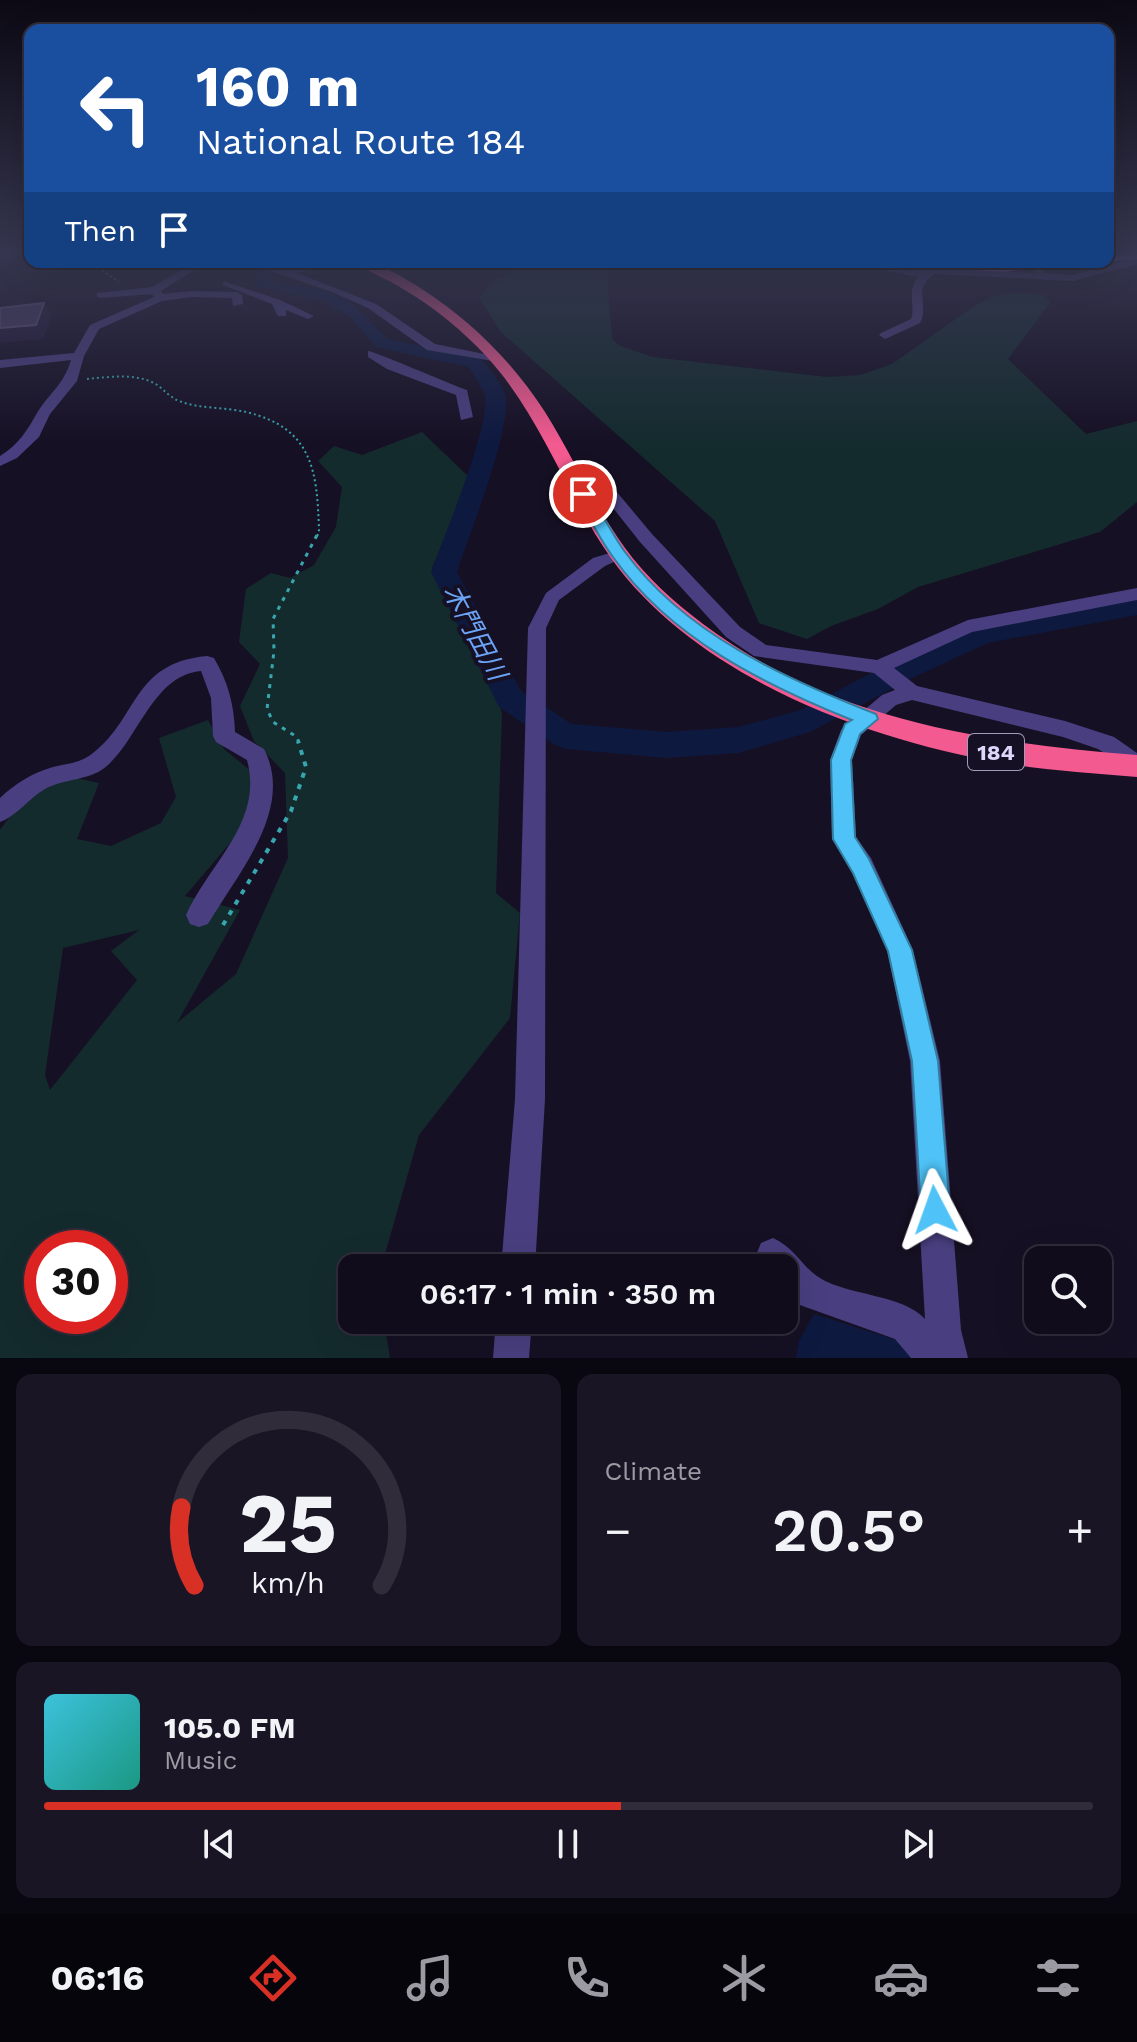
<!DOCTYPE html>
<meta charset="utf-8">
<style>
:root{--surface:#100c1b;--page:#191524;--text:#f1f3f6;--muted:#9c9ba3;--line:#302c3a;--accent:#d93025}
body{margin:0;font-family:"Work Sans","Noto Sans JP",sans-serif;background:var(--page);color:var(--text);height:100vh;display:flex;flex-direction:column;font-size:30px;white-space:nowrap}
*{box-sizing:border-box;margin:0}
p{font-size:26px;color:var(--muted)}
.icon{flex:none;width:44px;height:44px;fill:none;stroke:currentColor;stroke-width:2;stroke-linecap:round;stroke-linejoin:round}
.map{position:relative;height:1358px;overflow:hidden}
.panel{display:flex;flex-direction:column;gap:16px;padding:16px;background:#09070f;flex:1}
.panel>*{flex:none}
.guide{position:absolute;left:24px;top:24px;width:1090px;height:244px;border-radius:16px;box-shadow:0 8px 32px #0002,0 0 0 2px var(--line);background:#1a4fa0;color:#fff;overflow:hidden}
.tools{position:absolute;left:1024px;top:1246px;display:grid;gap:16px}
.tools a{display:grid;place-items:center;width:88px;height:88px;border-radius:16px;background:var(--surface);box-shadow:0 8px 32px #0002,0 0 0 2px var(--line);font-size:40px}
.speed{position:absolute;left:24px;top:1230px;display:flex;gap:16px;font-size:40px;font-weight:700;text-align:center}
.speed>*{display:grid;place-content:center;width:104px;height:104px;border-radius:50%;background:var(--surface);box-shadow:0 8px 32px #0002,0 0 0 2px var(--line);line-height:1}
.speed .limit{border:12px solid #d22;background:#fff;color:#111}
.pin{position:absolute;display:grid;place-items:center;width:68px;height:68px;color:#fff;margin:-34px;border:4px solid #fff;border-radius:50%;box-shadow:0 2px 8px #0007}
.me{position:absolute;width:88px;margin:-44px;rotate:356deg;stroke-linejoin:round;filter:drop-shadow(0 0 6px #0008)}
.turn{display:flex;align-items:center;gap:28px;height:168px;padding:0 40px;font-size:36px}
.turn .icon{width:104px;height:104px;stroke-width:2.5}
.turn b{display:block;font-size:56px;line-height:68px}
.then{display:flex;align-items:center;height:76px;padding:0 40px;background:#0003;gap:16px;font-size:30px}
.big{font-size:60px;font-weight:600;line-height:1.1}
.panel .tile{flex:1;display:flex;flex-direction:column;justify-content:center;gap:12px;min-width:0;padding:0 28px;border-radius:16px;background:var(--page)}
.panel .dial{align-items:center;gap:0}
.dial svg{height:208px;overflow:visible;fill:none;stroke:var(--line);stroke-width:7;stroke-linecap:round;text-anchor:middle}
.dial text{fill:var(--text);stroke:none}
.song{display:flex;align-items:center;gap:24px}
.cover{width:96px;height:96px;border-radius:12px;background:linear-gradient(135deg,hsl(190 70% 55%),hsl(170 70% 35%))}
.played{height:8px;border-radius:4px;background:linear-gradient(90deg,var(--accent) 55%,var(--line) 55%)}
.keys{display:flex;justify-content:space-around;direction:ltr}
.heat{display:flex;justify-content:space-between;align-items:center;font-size:44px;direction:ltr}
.panel .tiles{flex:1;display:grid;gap:16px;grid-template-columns:1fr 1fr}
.tile:last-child{grid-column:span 2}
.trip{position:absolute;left:338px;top:1254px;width:460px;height:80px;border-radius:16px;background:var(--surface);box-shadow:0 8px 32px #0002,0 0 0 2px var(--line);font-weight:600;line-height:80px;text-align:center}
.dock{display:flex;height:128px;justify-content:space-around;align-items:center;background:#06050b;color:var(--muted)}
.dock .icon{width:56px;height:56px}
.dock .active{color:var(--accent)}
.dock b{font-size:36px;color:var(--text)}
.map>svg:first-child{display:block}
</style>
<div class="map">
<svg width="1137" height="1358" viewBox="0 0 1137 1358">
<rect width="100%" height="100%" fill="#161024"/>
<g fill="#142b2e" fill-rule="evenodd">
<path d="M601,262L606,264L612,339L620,346L653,357L826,377L860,375L892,364L977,304L994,296L1013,293L1045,295L1050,303L1008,359L1086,434L1137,421V502L1100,532L918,587L878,609L831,626L807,639L759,623L715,521L501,332L479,298C509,258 556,262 601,262Z"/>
<path d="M422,432L470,478L432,568L468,642L492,678L502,714L496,893L520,913L510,1018L419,1135L381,1268H352V1320H384L390,1358H0V830L24,797L67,776L99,783L77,839L111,846L161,823L176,797L159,738L208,720L224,749L257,776L248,822L185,896L240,910L177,1023L236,974L288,858L285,773L254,741L240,706L260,664L239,642L246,589L271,573L290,578L314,565L336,527L342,487L318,461L334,446L362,455ZM139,930L111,951L137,980L50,1090L45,1075L63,948ZM42,1248H110V1316H42Z"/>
</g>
<path fill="#0e1940" d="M814,1314L906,1343L919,1358H796L799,1341Z"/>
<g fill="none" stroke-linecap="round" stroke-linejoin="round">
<path fill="#0e1940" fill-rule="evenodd" d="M255,262H271L270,280L323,290L348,300L388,339L481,359C488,367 502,384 505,394C514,424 468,538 457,572L521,691L572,724L667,732L738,727L801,710L894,661L972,627L1137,597V615L988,643L914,677L810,732L738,753L667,758L566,749L555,745L499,707L431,572C442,541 494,419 484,394C481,385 473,374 468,367L376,347L349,316L324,301L256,286Z"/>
<g stroke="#38a6ae" stroke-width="2" stroke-dasharray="2 3" stroke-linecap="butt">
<path d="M97,262L99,268L119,282"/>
<path d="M87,379C109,377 134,373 154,383C163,388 169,397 179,401C199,409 225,407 246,412C313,428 317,471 319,530L317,537"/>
</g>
<path stroke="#38a6ae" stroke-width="3" stroke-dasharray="4 6" stroke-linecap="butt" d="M299,743L297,737L273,722L267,709L274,651L273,619L317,535"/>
<path stroke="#38a6ae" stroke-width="4" stroke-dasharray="5 7" stroke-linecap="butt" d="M223,925L291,811L306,767L298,741"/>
<g fill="#493f80" fill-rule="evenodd">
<path d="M1137,258V264L1073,281L935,274C911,288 930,305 920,323L885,339L879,335L881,333L911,319C916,304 906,293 918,277L846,262H866L909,271L934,268L1035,273L1027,262H1037L1046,273L1073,275Z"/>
<path d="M158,262H207L161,291L163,294L191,291L237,292L242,295L243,304L233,306L232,298L191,297L162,301L99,329L84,356L77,381L50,414L39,437L17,458L0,466V456C18,445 27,431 37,413C50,392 63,386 71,360L0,368V360L74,353L90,325L154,297L152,294L101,298L97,297V293L152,287L185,268Z"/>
<path d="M228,262H253L285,269L323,262H345L297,273L376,304L435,344L499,357L493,361L427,350L368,308L332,292L271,271Z"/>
<path d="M223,281L280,300L314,316L308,319L286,310V316H278L272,304L223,285Z"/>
<path d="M368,351C374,351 452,385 467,390L473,417L461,420L456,395L387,369L368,357Z"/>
<path d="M606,483L611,485L652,534L740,627L766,645L877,660L968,620L1137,588V600L972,632L894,668L917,686L1065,721L1114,737L1137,753V774L1098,749L1063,737L912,700L896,705L861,735L852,760L856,837L871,858L913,950L940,1061L961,1330L968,1358H911L895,1339L797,1304L784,1291V1268H762L756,1255L761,1243L773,1238C794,1247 802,1267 820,1278C849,1296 902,1294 925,1319L910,1061L887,950L853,873L832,839L830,760L841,730L882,695L895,690L874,673L754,656L726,637L640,542L602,494L583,499L575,494Z"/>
<path d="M620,550L629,555L605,566L559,600L546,628L545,1099L535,1268H501L515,1099L528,628L546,593L593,558Z"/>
<path d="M207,656L214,658C228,682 234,704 235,732L264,749C295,809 238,873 208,924L199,927L190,924L186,915C210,862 264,822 247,760L216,742L213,736L211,698L201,671C154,675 139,737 108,765C91,781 65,778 45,789C29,798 17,816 0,822V798C16,783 32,773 53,767C65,764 79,763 89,756C139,721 130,663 207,656Z"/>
<path d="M496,1320H532L529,1358H493Z"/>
</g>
<g fill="#d165f4" fill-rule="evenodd">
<path d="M1137,254V259L1108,262V256Z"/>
<path d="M898,262L1004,266L1083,262L1004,272L903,265Z"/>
</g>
<path fill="#f35a90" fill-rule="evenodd" d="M356,262C380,262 401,276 422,289C471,321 513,362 545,412C573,457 594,505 625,548C646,577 674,602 703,624C833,721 981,742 1137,755V777C1093,773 1048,771 1004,763C866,740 695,676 611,558C565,493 541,416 487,357C463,331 434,307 403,289C388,279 369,273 356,262Z"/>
</g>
<path fill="#221837" d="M44,303L51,316L43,339L0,343V328Z"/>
<path fill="#493d63" stroke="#60557b" stroke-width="2" d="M44,303L36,325L0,328V308Z"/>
<linearGradient id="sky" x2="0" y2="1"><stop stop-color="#0c0914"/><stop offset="0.57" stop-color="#363750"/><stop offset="1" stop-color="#363750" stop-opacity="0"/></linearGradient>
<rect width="1137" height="444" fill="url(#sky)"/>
<path fill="#4fc3f7" stroke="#337fa1" stroke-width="2" d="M583,490L590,494C602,513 612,534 625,552C685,634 784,678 876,714L878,719L860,734L851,760L855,837L869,859L912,950L938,1061L950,1210L946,1221L935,1225L925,1221L921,1210L912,1061L888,951L853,873L833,839L831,760L845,724L852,720C763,684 670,638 613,557C599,538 588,515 576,494Z"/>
<g text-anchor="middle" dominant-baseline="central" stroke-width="8" stroke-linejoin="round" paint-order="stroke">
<rect fill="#161024" stroke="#a39bbb" stroke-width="2" x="968" y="734" width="56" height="36" rx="6"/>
<g font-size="22" font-weight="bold" fill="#dfd6fc">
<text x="996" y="752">184</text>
</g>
<g font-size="26" font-style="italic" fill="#6ca4f5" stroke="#161024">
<text transform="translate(475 632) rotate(62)">木門田川</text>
</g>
</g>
</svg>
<div class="tools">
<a><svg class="icon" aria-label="search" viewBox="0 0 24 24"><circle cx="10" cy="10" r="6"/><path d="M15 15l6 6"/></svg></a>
</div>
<div class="speed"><div class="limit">30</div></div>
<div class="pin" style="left:583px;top:494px;background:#d93025"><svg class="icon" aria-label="arrive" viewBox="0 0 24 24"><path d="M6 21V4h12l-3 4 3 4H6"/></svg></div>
<svg class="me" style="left:935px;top:1210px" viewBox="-20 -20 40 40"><path d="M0-17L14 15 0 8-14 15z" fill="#4fc3f7" stroke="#fff" stroke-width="4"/></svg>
<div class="trip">06:17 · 1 min · 350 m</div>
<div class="guide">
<div class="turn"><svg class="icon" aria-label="left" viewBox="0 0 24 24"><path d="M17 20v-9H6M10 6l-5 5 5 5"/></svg><div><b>160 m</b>National Route 184</div></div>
<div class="then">Then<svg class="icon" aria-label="arrive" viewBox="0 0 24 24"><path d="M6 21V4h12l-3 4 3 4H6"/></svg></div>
</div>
</div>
<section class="panel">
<div class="tiles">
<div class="tile dial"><svg viewBox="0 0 100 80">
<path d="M14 69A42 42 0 1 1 86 69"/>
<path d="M14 69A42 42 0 0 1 9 39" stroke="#d93025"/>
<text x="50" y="56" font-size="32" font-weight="700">25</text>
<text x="50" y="72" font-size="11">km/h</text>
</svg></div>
<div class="tile"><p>Climate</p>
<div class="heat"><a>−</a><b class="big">20.5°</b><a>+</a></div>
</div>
<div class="tile">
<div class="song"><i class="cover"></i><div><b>105.0 FM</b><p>Music</p></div></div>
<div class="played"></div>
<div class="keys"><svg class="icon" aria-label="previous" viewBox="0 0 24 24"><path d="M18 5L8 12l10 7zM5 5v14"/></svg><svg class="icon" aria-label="pause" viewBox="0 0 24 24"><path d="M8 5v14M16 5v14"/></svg><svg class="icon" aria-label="next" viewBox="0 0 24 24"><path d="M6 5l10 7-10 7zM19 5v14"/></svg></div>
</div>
</div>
</section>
<nav class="dock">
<b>06:16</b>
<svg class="icon active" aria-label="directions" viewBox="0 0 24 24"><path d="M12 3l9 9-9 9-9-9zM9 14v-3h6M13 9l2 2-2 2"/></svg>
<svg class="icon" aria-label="music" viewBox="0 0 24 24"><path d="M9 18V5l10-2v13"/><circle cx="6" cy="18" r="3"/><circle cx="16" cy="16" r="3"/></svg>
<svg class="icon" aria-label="phone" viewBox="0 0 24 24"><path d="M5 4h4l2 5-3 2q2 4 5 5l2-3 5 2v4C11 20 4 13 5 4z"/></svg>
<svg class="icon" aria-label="climate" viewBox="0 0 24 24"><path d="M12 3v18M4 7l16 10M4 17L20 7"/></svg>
<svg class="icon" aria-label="car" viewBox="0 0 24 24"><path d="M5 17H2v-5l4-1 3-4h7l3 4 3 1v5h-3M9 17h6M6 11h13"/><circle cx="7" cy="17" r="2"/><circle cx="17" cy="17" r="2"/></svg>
<svg class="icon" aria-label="filters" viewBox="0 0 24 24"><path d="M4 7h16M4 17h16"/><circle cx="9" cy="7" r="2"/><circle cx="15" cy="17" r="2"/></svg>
</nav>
